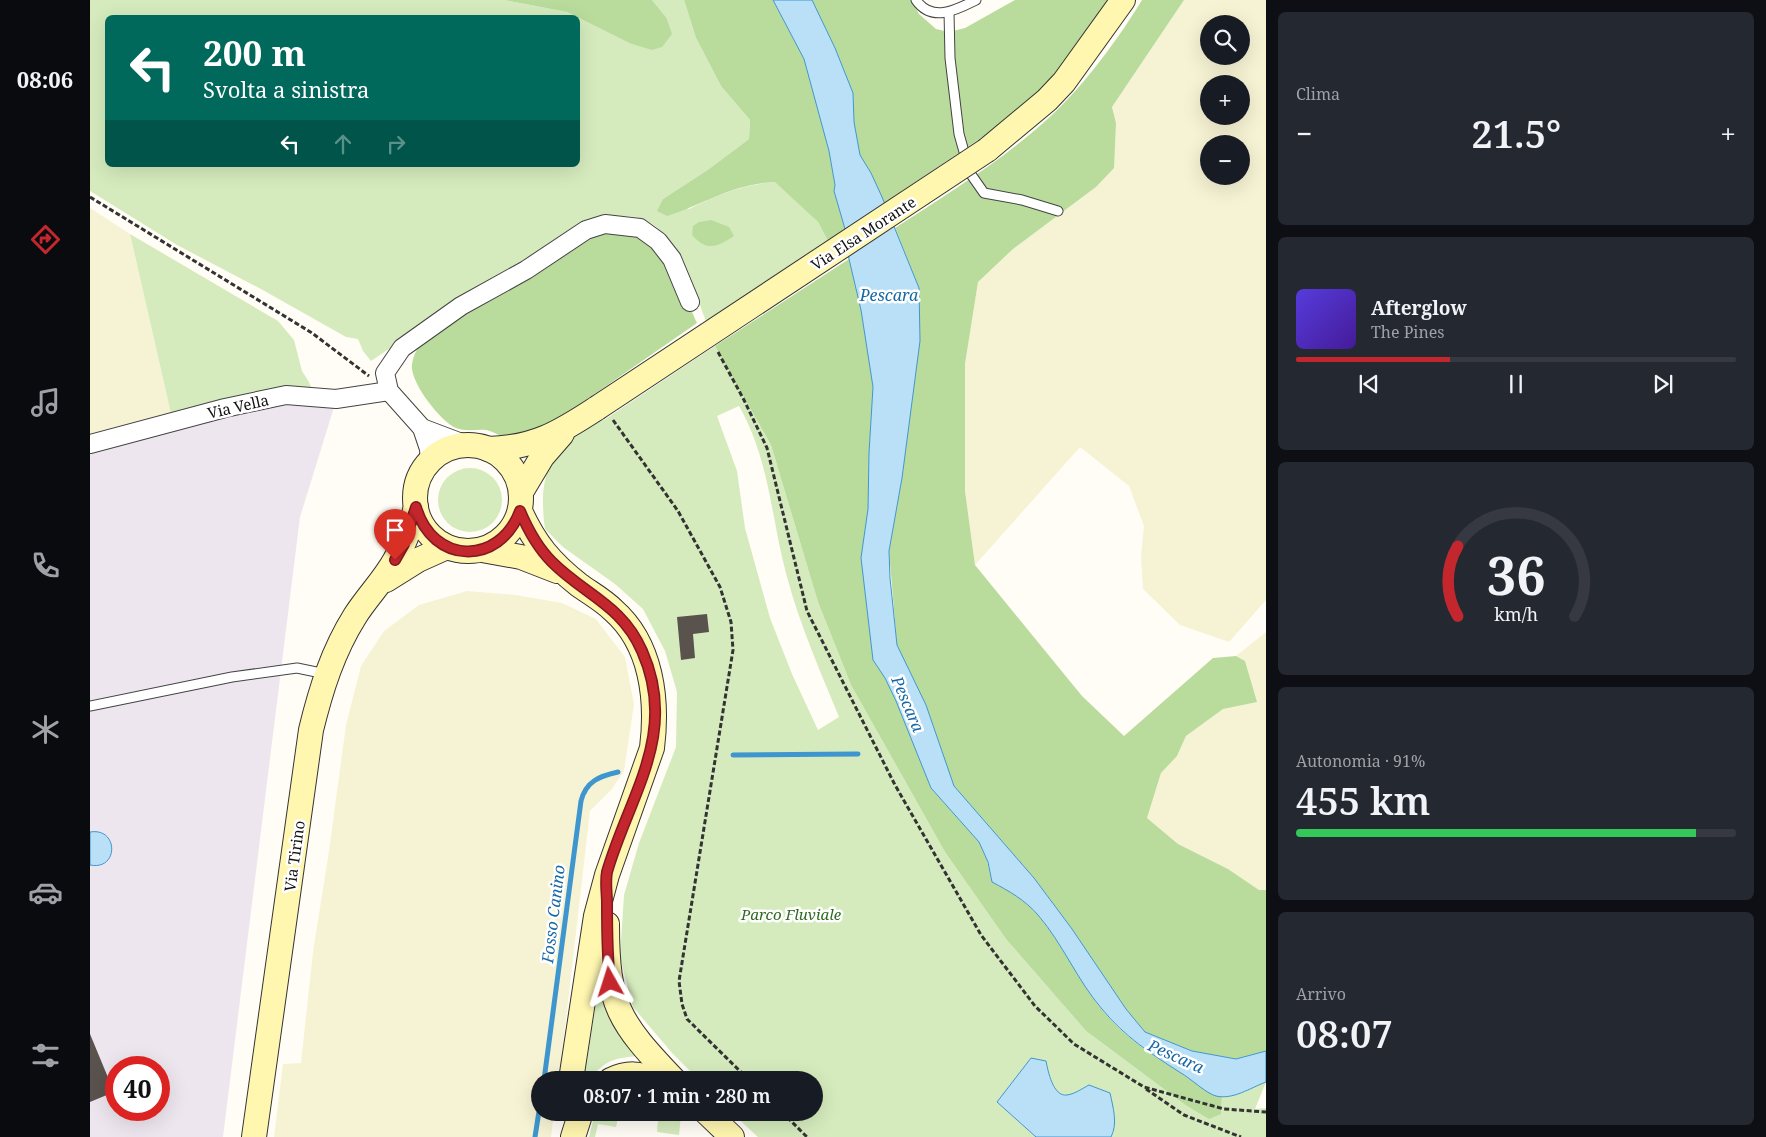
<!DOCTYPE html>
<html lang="it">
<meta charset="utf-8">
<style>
:root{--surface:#171b24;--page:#242831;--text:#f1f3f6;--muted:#9ea1a6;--line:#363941;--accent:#c4262e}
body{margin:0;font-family:"Noto Serif",serif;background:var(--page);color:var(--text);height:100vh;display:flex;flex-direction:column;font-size:19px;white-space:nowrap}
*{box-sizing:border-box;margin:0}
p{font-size:16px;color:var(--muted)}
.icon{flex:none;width:28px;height:28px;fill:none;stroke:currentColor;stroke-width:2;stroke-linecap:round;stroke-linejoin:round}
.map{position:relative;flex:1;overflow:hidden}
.side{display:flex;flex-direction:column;gap:12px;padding:12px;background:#0d0f14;width:500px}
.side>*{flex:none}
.banner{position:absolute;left:15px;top:15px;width:475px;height:152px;border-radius:8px;box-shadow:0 5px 20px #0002;background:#00695c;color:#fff;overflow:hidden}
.tools{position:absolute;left:1110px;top:15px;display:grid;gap:10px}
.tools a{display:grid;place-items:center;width:50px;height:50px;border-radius:50%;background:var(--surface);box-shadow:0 5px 20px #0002;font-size:25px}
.speed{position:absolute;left:15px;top:1056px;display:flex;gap:10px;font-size:25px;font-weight:700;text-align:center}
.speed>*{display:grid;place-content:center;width:65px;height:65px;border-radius:50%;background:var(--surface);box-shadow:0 5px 20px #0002;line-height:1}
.speed .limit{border:8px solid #d22;background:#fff;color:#111}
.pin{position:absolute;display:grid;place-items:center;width:42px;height:42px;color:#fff;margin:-51px -21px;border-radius:50% 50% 50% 0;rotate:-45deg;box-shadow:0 0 5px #0007}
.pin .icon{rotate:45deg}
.me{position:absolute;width:55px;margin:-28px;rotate:354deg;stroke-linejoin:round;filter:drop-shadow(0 0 4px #0008)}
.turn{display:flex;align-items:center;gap:18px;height:105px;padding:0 15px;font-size:22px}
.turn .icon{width:65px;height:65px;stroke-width:2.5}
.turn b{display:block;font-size:35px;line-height:42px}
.lanes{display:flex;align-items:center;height:48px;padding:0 15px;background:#0003;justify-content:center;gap:25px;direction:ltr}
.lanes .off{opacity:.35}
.big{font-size:38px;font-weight:600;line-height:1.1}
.side .card{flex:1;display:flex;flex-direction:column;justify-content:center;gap:8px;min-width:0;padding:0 18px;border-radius:8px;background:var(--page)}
.side .dial{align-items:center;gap:0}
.dial svg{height:130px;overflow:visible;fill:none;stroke:var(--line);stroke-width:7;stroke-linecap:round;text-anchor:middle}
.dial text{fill:var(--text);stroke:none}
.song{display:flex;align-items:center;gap:15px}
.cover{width:60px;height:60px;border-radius:8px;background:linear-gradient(135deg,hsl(250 70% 55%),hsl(260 70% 35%))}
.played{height:5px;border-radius:2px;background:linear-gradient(90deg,var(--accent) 35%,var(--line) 35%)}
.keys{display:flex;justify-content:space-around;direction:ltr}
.heat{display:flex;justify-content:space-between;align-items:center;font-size:28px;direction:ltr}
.charge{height:8px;border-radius:4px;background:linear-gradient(90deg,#34c759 91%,var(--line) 0)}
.trip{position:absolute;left:441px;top:1071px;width:292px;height:50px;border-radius:25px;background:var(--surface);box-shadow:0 5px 20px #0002;font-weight:600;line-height:50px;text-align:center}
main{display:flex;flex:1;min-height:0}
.tabs{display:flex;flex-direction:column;width:90px;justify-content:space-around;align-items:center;background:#090b0e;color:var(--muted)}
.tabs .icon{width:35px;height:35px}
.tabs .on{color:var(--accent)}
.tabs b{font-size:22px;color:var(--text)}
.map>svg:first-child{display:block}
</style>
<main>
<nav class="tabs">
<b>08:06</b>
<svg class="icon on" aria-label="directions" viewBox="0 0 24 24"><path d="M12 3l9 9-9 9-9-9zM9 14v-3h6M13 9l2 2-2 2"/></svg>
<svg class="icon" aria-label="music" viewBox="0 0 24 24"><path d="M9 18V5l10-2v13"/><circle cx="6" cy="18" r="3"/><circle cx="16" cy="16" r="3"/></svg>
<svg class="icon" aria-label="phone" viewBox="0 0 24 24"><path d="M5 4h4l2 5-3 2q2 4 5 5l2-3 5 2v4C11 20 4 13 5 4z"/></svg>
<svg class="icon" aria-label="climate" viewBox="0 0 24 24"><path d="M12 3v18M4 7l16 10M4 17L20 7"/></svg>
<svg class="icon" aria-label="car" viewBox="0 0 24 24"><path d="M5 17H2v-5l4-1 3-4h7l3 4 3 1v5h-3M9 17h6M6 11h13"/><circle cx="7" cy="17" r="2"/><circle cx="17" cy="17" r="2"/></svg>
<svg class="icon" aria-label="filters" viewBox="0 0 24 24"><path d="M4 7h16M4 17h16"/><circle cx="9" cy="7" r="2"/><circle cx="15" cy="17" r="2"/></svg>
</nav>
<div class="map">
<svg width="1176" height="1137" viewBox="0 0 1176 1137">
<rect width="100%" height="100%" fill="#fffdf5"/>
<path fill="#eee6ef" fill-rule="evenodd" d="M192,401L245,404L210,517L133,1137H0V446ZM26,1068H69V1110H26Z"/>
<g fill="#f6f3d4" fill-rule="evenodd">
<path d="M1094,0H1176V600L1139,642L1090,625L1053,589L1051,557L1054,526L1039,486L990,447L885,565L875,491V364L888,282L923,249L1006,187L1026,123L1022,107ZM1119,24H1151V56H1119ZM1119,84H1151V116H1119ZM1119,144H1151V176H1119Z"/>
<path d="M0,208L40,234L82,418L0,437Z"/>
<path d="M377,591L426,595L472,603L506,619L535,657L544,704L534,771L522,789L500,811L469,1080H450V1112L464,1113L461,1137H184L193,1064L211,1063L223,952L239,851L256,725L271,666L294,631L329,605Z"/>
<path d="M1176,632V890H1169L1138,869L1088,844L1057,818L1071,773L1087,756L1096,736L1133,709L1166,701L1155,661L1146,656Z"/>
</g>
<g fill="#d5ebbd" fill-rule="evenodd">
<path d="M0,0H414L477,12L539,43L576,17L562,0H594L606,38L631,86L660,120L659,139L619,169L573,199L599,209C627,195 654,184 686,182L728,222L738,241L616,321C602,287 587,225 545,217C532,215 519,218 506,220L368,302L281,361L273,351L268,339L256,337L171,289L87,245L0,191ZM18,18H488V165H18Z"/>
<path d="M40,234L188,321L204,340L212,371L219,382L223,392L82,418Z"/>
<path d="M625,346L681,445L728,602L761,685L855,852L916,939L996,1031L1094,1104L1131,1114L1132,1096L1146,1095L1176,1082L1165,1109L1176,1108V1137H1021L1024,1132L999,1085C993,1088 984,1094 978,1095C963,1097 958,1071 956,1061L907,1102L946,1137H668L642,1113L725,1112V1080H609L583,1054L543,1007L530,957L534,895L549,843L586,747L587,692L575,651L553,609L525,584L473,547L455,529C447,469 462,451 510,418L514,420ZM649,406C680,460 681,519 697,577C710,625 730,671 749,717L728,730L702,674L680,618L655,528L647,471L627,416Z"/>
<circle cx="380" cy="500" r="32"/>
<path d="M509,982L512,997L548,1056C518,1059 518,1061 497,1080L495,1075Z"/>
<path d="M589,1112L591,1115L589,1135L567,1132L568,1120L529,1114L526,1127L508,1124L505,1137H499L505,1113Z"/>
</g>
<g fill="#b9dc9c">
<path d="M414,0H562L576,17L582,34L572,47L562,50L539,43L477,12Z"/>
<path d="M594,0H683L714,59L739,151L745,185L744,191L755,229L738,241L728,222L685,182C642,184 617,203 577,216L567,211L573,199L619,169L659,139L660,120L631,86L606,38Z"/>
<path d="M722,0H821L829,14L846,29L859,32L875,28L925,0H1019L966,75L930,112L794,203L781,173L770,155L764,122L763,93L745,48Z"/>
<path d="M1052,0H1094L1022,107L1026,123L1024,168L1006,187L923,249L888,282L875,364V491L885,565L992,696L1034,736L1123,658L1146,656L1155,661L1167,702L1133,709L1096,736L1087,756L1071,773L1057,818L1088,844L1138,869L1169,890H1176V1051L1146,1059L1102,1051L1055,1032L1036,1009L982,929L944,878L864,786L836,705L807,645L799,551L812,478L830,341L829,288L805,228C859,193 915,159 963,114C995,84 1029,38 1052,0Z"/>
<path d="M621,220L639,227L644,236C627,247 617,252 602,235L603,226L609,222Z"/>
<path d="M503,232C514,233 541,231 549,235C575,244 596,299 607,323L444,436C438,437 428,440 421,439C413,438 405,432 396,430C386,429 376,432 366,428C350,421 319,381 322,364C324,350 333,341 342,332Z"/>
<path d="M759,259L771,310L783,387L779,453L778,509L771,558L783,660L795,678L806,701L841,788L889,842L897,860L902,882C911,887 921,891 929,897C965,926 982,971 1010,1007C1033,1037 1064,1056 1096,1076C1108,1083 1119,1096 1132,1096L1131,1114L1119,1119L1094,1104L996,1031L916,939L855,852L761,685L728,602L681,445L625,346Z"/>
</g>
<g fill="#b9e0f7" stroke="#3f96cf">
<path d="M683,0H722L745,48L763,93L764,122L770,155L781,173L792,197L829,288L830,341L812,478L799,551L800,578L807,645L836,705L864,786L944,878L982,929L1036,1009L1055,1032L1102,1051L1146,1059L1176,1051V1082C1160,1088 1143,1100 1126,1096C1117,1094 1100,1078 1091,1073C1061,1054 1034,1036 1012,1009C987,980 973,944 948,915C935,900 919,891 902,882L898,862L889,842L841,788L806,701L795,678L783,660L771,558L778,509L779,453L783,387L771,310L759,259L755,229L744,191L745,185L739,151L714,59Z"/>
<path d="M0,832C29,827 29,871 0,865Z"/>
<path d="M941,1058L956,1061C958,1071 963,1097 977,1095C985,1094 993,1088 999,1085L1020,1093C1023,1107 1028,1124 1021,1137H946L907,1102Z"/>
</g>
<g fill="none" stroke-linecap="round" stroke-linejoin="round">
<g stroke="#3f96cf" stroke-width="5">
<path d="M643,755L768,754"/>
<path d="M454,1080L491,801C496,781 510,776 528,772"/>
<path d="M445,1137L450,1105"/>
</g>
</g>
<g fill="#5a524d">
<path d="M617,614L619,632L603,634L605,658L591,660L587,617Z"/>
<path d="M0,1034L24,1092L0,1102Z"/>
</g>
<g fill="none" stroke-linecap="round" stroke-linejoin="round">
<defs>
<g id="lane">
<path d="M826,0C842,23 866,10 886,0"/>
<path d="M859,12L860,58L869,134L880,173L894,193L932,200L968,211"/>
<path d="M0,706L142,677L207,668L236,674"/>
</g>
<g id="street">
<path d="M332,428L377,445"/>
<path d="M0,444L135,408L196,395L246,399L299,391"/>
<path d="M340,462L339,449L332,428L299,391L295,373L312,348L371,306L436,270L496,230L515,224L550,228L568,241L582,259L600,302"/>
</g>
<g id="secondary">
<path d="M897,150L957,100L974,82L1033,0"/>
<circle cx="378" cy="498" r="53"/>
<path d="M398,449C444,448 469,433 507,408"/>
<path d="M431,492L452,457L472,434"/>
<path d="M430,511C445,544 461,563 489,585C500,593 513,600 523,610C562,644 568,700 562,748L517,875L506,916L481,1080"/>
<path d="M392,550L431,557L467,571"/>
<path d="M296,580L328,560L357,547"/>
<path d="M517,924C517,1006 529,1022 584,1080"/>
<path d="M521,1080C537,1072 550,1073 567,1080"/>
<path d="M616,1112L642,1137"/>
<path d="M164,1137L221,730C231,689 243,651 265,616C277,597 294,580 305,560C315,544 321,525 326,507"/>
<path d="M483,1137L491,1112"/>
</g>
</defs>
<use href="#lane" stroke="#444" stroke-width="11"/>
<use href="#street" stroke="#444" stroke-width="20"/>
<use href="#secondary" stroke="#333" stroke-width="26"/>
<g stroke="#333" stroke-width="3" stroke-dasharray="5 2.5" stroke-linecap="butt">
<path d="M0,197L222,333L279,376"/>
<path d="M628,352L654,400L677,448L717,611L805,785L891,935L945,1006L984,1044L1054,1087L1134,1109L1176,1112"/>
<path d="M523,420L588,511L630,587L641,622L643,650L589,981L592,1004L597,1019L659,1080"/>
<path d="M1056,1089L1094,1115L1151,1137"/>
<path d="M692,1112L717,1137"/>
</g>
<use href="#lane" stroke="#fff" stroke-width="9"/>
<use href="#street" stroke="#fff" stroke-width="18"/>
<use href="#secondary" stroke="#fff6b0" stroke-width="24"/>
<defs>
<path id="secondary-bridge" d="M507,408L897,150"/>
</defs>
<use href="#secondary-bridge" stroke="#333" stroke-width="26" stroke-linecap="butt"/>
<use href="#secondary-bridge" stroke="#fff6b0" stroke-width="24"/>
</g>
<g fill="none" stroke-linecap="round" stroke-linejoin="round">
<defs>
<path id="route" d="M305,560L314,544L326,507C342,564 409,567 430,511C438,530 447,547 462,562C495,595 532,605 552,651C589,734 539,796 517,872C515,882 517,893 517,903C517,929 517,955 520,982"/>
</defs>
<use href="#route" stroke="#7f191e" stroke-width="12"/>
<use href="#route" stroke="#c4262e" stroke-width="9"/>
</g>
<g text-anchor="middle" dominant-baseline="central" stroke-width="5" stroke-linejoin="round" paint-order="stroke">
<g font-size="15" fill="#111" stroke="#fff">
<text transform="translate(773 233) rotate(-33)">Via Elsa Morante</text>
<text transform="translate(148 406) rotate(-13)">Via Vella</text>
<text transform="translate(204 856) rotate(-82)">Via Tirino</text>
</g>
<g font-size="15" font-style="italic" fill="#2f6b1f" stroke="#fff">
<text x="701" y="914">Parco Fluviale</text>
</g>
<g font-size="16" font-style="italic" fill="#1768a6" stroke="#fff">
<text x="799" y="295">Pescara</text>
<text transform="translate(818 704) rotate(67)">Pescara</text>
<text transform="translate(463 914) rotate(-83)">Fosso Canino</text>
<text transform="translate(1086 1056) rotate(24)">Pescara</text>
</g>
</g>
</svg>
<div class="tools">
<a><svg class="icon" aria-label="search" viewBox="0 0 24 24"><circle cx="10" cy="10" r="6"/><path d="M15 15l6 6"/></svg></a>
<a>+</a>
<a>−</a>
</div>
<div class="speed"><div class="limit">40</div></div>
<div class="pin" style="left:305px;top:560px;background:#d93025"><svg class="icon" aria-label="arrive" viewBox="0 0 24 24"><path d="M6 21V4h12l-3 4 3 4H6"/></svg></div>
<svg class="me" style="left:520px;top:982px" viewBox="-20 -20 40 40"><path d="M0-17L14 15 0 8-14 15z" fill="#c4262e" stroke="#fff" stroke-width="4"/></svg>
<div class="trip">08:07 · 1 min · 280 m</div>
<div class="banner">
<div class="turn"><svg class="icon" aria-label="left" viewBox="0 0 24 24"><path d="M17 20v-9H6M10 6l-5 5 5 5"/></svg><div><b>200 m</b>Svolta a sinistra</div></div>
<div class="lanes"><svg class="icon" aria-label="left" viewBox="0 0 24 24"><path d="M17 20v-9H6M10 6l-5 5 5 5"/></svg><svg class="icon off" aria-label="ahead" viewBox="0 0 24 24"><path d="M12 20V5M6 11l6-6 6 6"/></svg><svg class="icon off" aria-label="right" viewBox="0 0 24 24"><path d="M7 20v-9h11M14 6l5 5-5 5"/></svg></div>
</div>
</div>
<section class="side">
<div class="card"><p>Clima</p>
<div class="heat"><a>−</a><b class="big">21.5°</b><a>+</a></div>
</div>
<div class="card">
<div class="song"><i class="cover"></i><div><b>Afterglow</b><p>The Pines</p></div></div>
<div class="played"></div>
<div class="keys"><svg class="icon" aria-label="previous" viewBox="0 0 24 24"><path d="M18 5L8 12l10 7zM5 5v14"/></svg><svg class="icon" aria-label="pause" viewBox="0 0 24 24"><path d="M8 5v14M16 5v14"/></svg><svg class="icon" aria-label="next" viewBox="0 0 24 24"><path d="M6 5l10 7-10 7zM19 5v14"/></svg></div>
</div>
<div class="card dial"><svg viewBox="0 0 100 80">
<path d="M14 69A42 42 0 1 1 86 69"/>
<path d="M14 69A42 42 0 0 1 14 26" stroke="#c4262e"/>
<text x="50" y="56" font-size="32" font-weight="700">36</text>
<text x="50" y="72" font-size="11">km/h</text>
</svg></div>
<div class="card"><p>Autonomia · 91%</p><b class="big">455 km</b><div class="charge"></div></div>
<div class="card"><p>Arrivo</p><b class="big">08:07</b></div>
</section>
</main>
